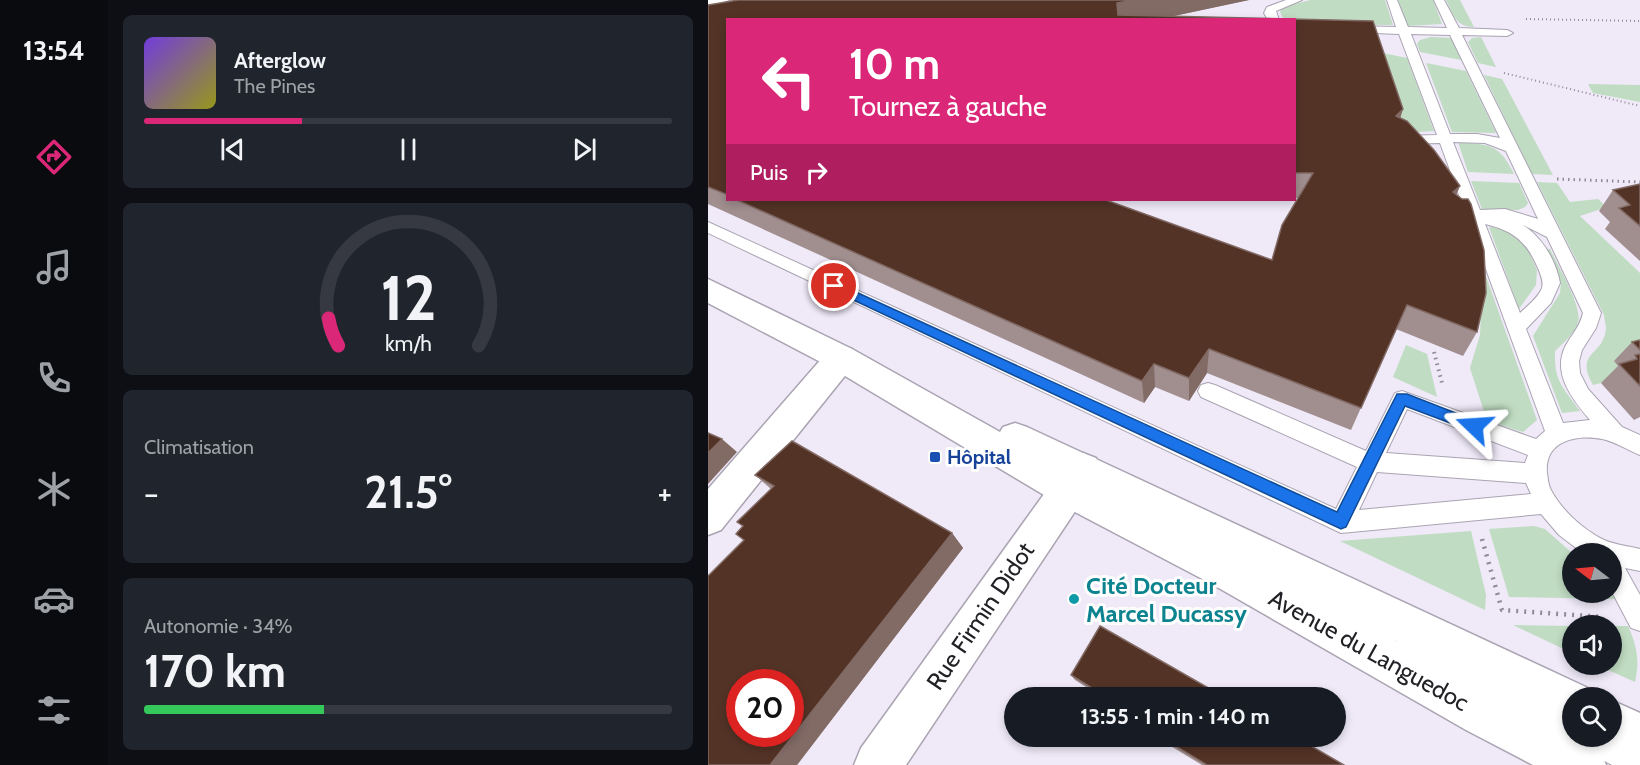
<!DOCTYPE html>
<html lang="fr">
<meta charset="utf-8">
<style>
:root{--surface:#171b24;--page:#20242c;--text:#f1f3f6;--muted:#9ea1a6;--line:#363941;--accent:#db2777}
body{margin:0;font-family:Cabin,sans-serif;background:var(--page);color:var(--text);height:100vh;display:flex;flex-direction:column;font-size:22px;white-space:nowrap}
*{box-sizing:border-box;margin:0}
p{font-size:20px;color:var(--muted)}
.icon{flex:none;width:33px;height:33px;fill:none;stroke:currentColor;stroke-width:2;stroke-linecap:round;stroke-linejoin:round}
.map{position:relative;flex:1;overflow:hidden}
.drawer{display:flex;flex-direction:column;gap:15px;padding:15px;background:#0d0f14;width:600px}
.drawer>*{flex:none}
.guide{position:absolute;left:18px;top:18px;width:570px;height:183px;border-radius:0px;box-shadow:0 3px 9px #0003;background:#db2777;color:#fff;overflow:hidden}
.needle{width:39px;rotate:286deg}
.fabs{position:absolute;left:854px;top:543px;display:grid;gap:12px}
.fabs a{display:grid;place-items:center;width:60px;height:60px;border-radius:50%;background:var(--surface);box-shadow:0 3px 9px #0003;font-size:30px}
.speed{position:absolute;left:18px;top:669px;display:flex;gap:12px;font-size:30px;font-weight:700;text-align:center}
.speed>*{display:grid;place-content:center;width:78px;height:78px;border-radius:50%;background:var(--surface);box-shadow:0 3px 9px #0003;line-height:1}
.speed .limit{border:9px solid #d22;background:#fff;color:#111}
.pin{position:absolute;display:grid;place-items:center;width:51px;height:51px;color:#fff;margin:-26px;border:3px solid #fff;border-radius:50%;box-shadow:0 2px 6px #0007}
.me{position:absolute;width:66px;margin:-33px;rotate:290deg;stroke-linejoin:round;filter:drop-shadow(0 0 4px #0008)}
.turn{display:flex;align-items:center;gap:21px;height:126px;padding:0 24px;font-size:27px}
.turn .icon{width:78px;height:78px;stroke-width:2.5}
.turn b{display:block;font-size:42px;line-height:51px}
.then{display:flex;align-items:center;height:57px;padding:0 24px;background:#0003;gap:12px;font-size:22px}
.big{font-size:45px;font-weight:800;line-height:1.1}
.drawer .tile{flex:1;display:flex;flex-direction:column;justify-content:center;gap:9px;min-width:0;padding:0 21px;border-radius:9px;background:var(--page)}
.drawer .dial{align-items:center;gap:0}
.dial svg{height:156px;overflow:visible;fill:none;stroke:var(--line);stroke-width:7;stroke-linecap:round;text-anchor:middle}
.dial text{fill:var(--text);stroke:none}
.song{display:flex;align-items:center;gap:18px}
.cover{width:72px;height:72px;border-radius:9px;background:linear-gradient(135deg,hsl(260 70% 55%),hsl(60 70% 35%))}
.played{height:6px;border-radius:3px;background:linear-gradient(90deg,var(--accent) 30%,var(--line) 30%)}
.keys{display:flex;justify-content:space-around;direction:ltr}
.heat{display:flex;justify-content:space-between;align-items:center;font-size:33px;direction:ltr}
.charge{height:9px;border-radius:4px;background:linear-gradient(90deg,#34c759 34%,var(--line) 0)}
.trip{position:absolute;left:296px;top:687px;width:342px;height:60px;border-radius:30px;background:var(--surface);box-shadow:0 3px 9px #0003;font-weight:800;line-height:60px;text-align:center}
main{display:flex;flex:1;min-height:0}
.tab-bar{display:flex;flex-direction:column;width:108px;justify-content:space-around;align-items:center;background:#090b0e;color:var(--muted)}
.tab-bar .icon{width:42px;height:42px}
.tab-bar .on{color:var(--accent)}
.tab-bar b{font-size:27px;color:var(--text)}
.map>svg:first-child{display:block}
</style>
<main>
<nav class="tab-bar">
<b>13:54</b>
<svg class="icon on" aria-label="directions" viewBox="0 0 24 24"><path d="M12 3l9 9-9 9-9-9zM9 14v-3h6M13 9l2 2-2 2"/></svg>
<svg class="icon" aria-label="music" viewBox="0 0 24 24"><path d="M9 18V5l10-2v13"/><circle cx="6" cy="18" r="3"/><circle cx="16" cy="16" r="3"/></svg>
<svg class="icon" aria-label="phone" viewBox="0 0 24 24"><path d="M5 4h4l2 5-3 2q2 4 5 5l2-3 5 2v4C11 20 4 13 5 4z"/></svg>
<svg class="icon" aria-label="climate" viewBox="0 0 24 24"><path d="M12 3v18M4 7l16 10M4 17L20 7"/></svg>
<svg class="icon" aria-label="car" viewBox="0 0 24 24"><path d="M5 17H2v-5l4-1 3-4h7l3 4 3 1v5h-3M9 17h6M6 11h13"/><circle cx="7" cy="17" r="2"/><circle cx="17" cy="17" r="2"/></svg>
<svg class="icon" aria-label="filters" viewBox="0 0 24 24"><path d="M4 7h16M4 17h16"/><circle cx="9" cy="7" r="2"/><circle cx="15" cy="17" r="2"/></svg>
</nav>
<section class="drawer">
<div class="tile">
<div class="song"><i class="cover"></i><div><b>Afterglow</b><p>The Pines</p></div></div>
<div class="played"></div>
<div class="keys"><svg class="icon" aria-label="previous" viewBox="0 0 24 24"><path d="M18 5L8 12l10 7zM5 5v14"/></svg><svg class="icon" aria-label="pause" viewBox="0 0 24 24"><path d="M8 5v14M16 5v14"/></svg><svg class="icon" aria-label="next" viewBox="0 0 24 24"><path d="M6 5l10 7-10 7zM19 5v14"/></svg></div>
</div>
<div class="tile dial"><svg viewBox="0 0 100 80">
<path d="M14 69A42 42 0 1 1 86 69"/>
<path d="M14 69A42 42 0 0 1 9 55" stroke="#db2777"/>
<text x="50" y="56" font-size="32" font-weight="700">12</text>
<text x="50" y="72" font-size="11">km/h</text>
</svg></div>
<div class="tile"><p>Climatisation</p>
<div class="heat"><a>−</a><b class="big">21.5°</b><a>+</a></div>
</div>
<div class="tile"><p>Autonomie · 34%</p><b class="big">170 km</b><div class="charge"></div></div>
</section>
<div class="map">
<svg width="932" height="765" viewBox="0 0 932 765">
<rect width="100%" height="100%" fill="#efe9f8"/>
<g fill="#c0dcc2">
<path d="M603,0H677L685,25L594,24L586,20L575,18L572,12L574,7Z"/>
<path d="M690,0H725L734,24L700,26Z"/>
<path d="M738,0H752L766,27C748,27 745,14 738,0Z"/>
<path d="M723,37L743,38L753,60L712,52L709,44L712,40Z"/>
<path d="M773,37L788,67L770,63L760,42L764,38Z"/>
<path d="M665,51L699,58L726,131L690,133Z"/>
<path d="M718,63L758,71L788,133L744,132Z"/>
<path d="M776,75L794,79L845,175L824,174Z"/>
<path d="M880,84L932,85V102L885,93Z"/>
<path d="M750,142C781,145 791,143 806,174L760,172Z"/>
<path d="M763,181L811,183L820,203L817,207L810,210L774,209Z"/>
<path d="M829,182L849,183L862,202L890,199L899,207L872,216L932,273V366L906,361L916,372L893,383L885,385C866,351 895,357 898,329C898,325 896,319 896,315Z"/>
<path d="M781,227L795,228L815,238L829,270L828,285L811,309Z"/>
<path d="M838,249H842C849,264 875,308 870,322C867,334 855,343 847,351C846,382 855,387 872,411L854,413L825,336L852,293L853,283Z"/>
<path d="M775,268L829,420L815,432L779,421L762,368L772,335Z"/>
<path d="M698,345L719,354L729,397L685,377Z"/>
<path d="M826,526L837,529L864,553V592H903V590L908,599L801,597L781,529Z"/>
<path d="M763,531L778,595L777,610L632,541Z"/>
<path d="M805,625L864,626V653Z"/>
<path d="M903,626H920C929,646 932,661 927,682L889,665L903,664Z"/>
</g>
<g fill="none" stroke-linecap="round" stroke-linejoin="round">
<defs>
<g id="lane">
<path d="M0,0H22L0,6Z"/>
<path d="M578,0H594L568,11L571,20H560L556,13L559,7Z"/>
<path d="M679,0H689L700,27L739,28L726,0H736L751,28L799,30L805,33L799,36L754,35L893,313L888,328L874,350L871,361L872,373L880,389L914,427L932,435V455C919,450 908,442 894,439C868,434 836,441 839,473C840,479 840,484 843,490C854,511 876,530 896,540C907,545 921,546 932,549V571L917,568L932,595V631L923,628L903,590V554H876L851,535L833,514L633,533L0,233V222L628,509L649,467L493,397L490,391L493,385L500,383L507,385L658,451L687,393L694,391L828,439L837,431L732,143L691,144L684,140L691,136L729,135L691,34L643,32L637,29L643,26L688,27ZM703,34L742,35L792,138L769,134H742ZM745,142L777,143L798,151L830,219L797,209L772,210ZM809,222L839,237L875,313C872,327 863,335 857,347C844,374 865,400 882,420L855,423L818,329L843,303L852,283C848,259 831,232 809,222ZM777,224C804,230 818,241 829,266C832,273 836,281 834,288C830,298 819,306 812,313ZM699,409L820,455L817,463L678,453ZM669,472L818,483L823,494L651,510Z"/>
<path d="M699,637L789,676L864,714V736H903V734L932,750V765H904L868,746L867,742L854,739L771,694L690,659L686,650L690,641Z"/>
</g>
<g id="street">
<path d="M133,345L144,349L149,358L144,367L13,530L0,535V489L122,349Z"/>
<path d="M375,453L388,458L393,469L388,480L198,765H146L153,748L362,458Z"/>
</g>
<g id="secondary">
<path d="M0,279L144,349L292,432L295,427L307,423L319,427L880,688L884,698H864V727L686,640L790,698L891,748L898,765H825L758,730L502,583L346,501L122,367L0,303Z"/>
<path d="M903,700L932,713V760L887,739L886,736H903Z"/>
</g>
</defs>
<use href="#lane" stroke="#aaa4b2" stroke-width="2"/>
<use href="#street" stroke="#aaa4b2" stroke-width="3"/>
<use href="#secondary" stroke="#aaa4b2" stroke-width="3"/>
<g stroke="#908c96" stroke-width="2" stroke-dasharray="1 3" stroke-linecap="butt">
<path d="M818,19L932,21"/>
<path d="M796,73L932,106"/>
</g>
<path stroke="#908c96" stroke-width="3" stroke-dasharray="1.5 4" stroke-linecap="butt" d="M849,179L932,182"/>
<path stroke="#908c96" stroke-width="4" stroke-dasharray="1.5 4.5" stroke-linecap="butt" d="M726,352L734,383"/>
<path stroke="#908c96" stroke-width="4.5" stroke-dasharray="2 6" stroke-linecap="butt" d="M774,539L794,610L895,617"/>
<use href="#lane" fill="#fff" fill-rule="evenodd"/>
<use href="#street" fill="#fff" fill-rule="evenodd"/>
<use href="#secondary" fill="#fff" fill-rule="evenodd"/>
</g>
<g fill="#a18e8f" fill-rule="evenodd">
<path d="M30,0H541L461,17L665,21L695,109L692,118L699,121L726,150L752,186L748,195L754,199H760L763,204L776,250L778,293L769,332L755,356L688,329L643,430L499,373L481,401L447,387L436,403L0,204V5ZM20,20H586V198H590L574,225L564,260L398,200H20Z"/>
<path d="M932,184V261L897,229L902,222L891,211L905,190Z"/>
<path d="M932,340V417L926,420L893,383L910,366L906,361L924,342Z"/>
<path d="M47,475L244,533L255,548L89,765H0L36,540L35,526L63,489Z"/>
<path d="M363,675L518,698H395L367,680Z"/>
<path d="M446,736H586L636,765H494Z"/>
</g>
<g fill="#826a65">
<path d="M425,0H541L447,20H410L409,3Z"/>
<path d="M695,109L687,134L688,116Z"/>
<path d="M752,186L741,211L745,192Z"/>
<path d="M501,349L499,373L481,401V378Z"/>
<path d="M446,364L447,387L436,403L434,381Z"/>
<path d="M14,439L29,452L0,484V453Z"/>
<path d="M244,533L255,548L89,765H62Z"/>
</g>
<g fill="#533326" stroke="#826a65" stroke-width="1.5" fill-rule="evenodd">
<path d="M30,0H425L409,3L410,15L665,21L695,109L688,116L699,121L726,150L752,186L745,192L754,199H760L763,204L776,250L778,293L769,332L699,305L653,408L501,349L481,378L446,364L434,381L29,200H398L564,260L574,225L605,173H586V20H20V195L0,187V5Z"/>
<path d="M932,184V226L911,208L922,205L905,190Z"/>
<path d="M932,340V350L924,342Z"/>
<path d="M932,354V386L911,364L929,359L927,355Z"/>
<path d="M0,433L14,439L0,453Z"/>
<path d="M84,441L244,533L62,765H0V576L36,540L28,534L35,526L29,522L66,486L47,475ZM32,682H82V734H32Z"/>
<path d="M392,626L518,698H400L363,675Z"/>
<path d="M451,736H586L636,765H499Z"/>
</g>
<path fill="#1a73e8" stroke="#114b97" stroke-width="1.5" d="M126,282L629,512L689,394H699L771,422L773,426L771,431L766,432L697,406L638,527L633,529L122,289V283Z"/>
<rect fill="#1a4fb4" stroke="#fff" stroke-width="2" x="221" y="451" width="12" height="12" rx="3"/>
<circle fill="#0f9aa8" stroke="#fff" stroke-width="2" cx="366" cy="599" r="6"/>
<g text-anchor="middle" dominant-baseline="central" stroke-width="6" stroke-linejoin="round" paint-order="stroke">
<g font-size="20" font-weight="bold" fill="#164399" stroke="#fff" text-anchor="start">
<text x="239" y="457">Hôpital</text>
</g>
<g font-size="24" font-weight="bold" fill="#0d838f" stroke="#fff" text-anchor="start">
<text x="378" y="585">Cité Docteur<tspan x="378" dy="28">Marcel Ducassy</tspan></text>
</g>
<g font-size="24" fill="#232126" stroke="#fff">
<text transform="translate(272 616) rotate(-56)">Rue Firmin Didot</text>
<text transform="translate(661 650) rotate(29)">Avenue du Languedoc</text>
</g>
</g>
</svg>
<div class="fabs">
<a><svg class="needle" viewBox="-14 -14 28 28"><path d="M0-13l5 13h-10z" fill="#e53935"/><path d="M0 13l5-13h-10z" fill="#9ea1a6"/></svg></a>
<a><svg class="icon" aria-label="sound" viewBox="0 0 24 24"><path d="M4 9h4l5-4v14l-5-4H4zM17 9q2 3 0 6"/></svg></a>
<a><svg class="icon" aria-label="search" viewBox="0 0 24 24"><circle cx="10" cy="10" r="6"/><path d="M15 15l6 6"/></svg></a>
</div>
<div class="speed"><div class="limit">20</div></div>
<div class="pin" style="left:126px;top:286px;background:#d93025"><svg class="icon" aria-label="arrive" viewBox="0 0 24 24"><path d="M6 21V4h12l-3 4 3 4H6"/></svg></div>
<svg class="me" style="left:766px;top:426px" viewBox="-20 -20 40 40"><path d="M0-17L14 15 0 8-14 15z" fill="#1a73e8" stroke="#fff" stroke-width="4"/></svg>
<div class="trip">13:55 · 1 min · 140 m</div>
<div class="guide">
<div class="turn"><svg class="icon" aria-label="left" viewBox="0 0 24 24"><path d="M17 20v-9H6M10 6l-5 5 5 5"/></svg><div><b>10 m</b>Tournez à gauche</div></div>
<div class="then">Puis<svg class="icon" aria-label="right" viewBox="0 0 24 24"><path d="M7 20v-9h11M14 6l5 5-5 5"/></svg></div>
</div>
</div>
</main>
